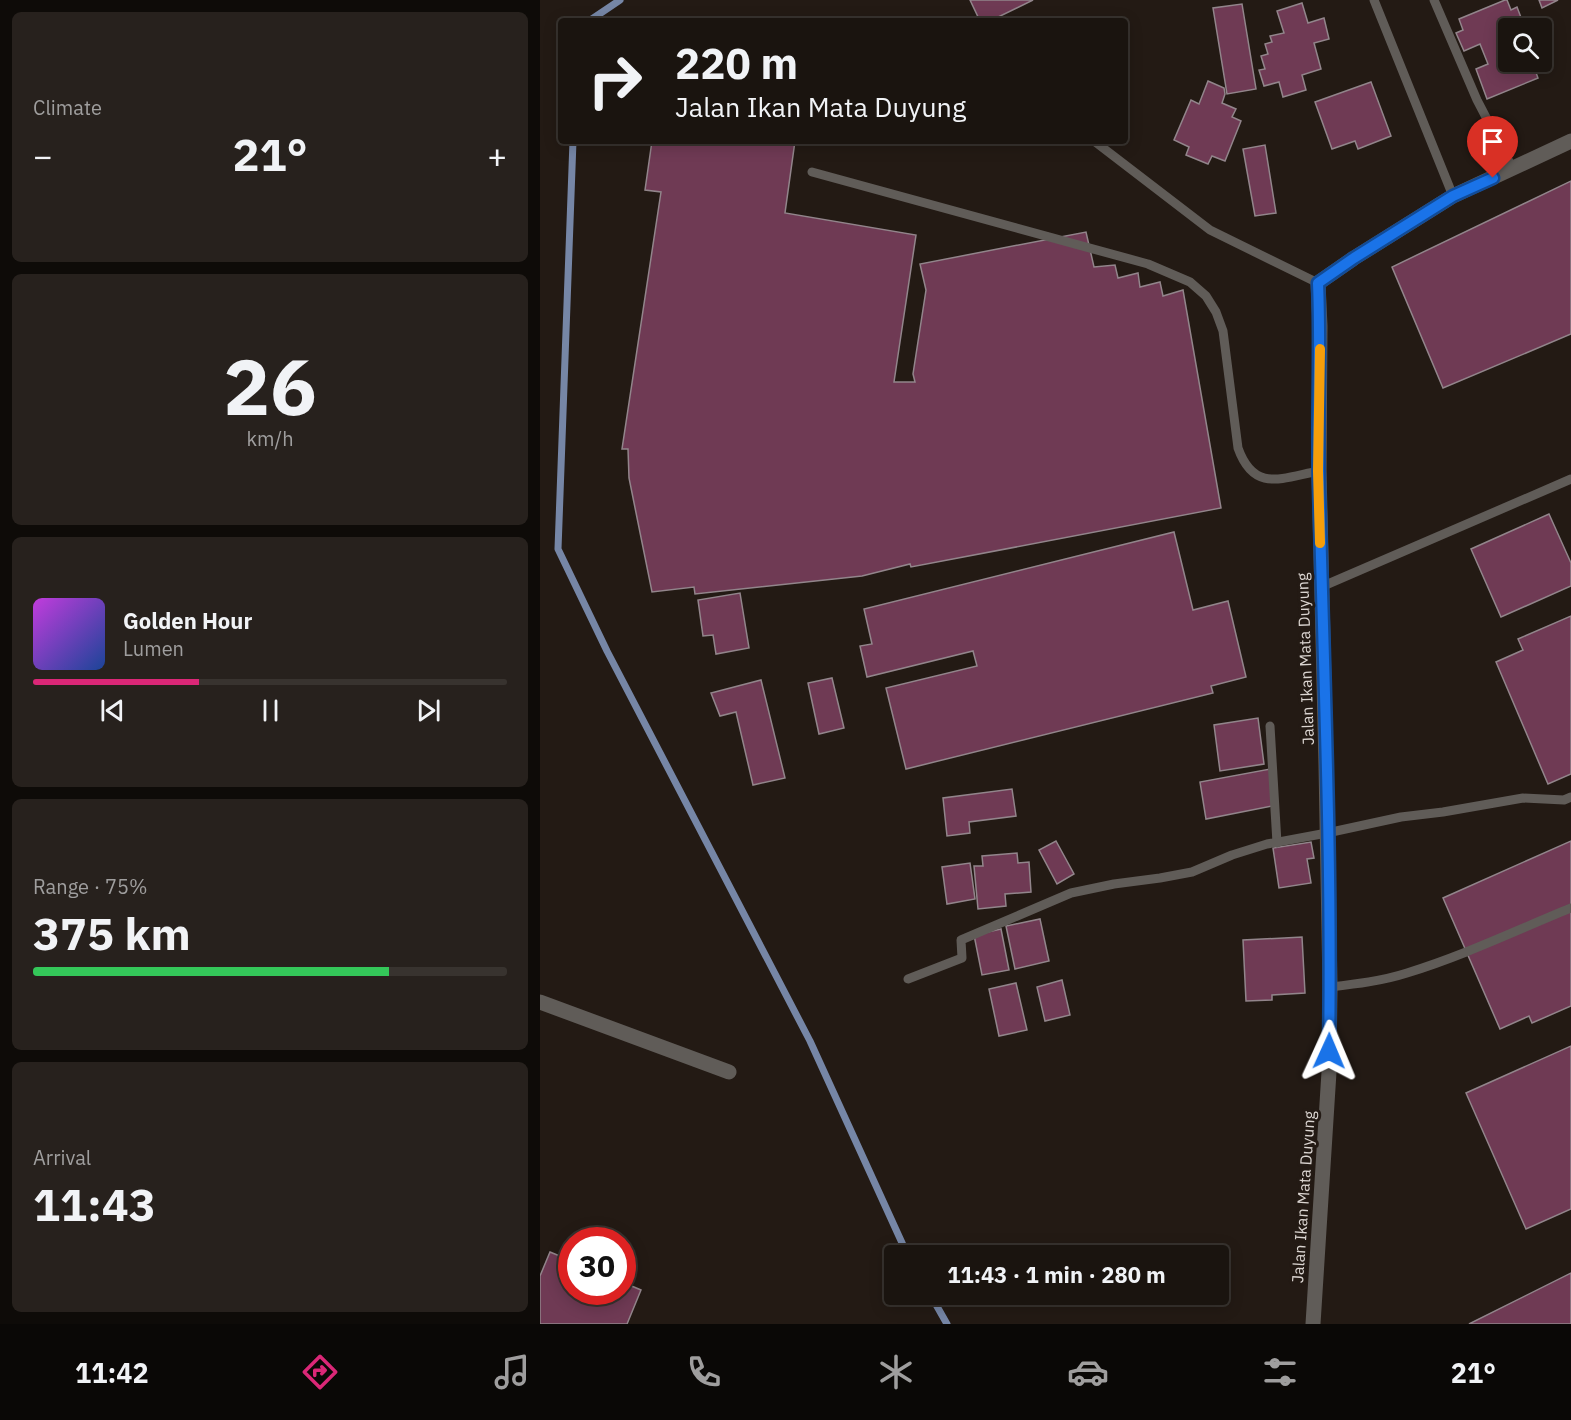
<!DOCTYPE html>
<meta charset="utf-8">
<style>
:root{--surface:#1a140f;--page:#27211d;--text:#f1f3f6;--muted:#9f9e9e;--line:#38332f;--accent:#db2777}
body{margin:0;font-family:"IBM Plex Sans",sans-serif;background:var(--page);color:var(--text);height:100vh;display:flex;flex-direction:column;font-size:22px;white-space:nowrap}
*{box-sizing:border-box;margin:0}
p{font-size:20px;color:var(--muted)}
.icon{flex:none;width:33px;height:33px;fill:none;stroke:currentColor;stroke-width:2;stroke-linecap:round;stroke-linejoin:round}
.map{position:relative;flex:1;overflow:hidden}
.sheet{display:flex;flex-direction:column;gap:12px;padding:12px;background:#0e0b08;width:540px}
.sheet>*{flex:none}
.banner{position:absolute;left:18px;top:18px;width:570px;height:126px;border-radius:6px;box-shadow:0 3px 15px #0003,0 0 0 2px var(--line);background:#1a140f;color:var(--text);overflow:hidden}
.controls{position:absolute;left:958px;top:18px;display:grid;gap:12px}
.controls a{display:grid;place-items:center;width:54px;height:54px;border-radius:6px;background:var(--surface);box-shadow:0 3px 15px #0003,0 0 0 2px var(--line);font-size:30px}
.speed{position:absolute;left:18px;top:1227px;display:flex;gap:12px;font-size:30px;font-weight:700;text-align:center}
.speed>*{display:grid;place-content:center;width:78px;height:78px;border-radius:50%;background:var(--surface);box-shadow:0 3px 15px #0003,0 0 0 2px var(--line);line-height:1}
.speed .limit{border:9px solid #d22;background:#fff;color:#111}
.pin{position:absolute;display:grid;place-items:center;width:51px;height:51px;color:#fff;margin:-62px -26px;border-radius:50% 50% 50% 0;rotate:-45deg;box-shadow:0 0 6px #0007}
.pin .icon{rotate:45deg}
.me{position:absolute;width:66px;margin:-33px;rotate:1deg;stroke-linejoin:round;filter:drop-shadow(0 0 4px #0008)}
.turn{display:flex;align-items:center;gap:21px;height:126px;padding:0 18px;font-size:27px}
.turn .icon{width:78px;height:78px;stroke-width:2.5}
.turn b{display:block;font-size:42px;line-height:51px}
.big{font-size:45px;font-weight:800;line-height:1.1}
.sheet .tile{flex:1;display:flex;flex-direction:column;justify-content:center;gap:9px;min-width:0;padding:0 21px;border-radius:9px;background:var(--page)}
.sheet .dial{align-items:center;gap:0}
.dial b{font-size:78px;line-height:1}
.song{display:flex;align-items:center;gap:18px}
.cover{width:72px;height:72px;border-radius:9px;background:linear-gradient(135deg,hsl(290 70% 55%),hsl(220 70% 35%))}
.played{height:6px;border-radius:3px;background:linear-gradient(90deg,var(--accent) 35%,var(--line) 35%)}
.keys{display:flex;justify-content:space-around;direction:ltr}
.heat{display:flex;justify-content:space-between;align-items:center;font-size:33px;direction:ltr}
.charge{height:9px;border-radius:4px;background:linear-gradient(90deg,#34c759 75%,var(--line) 0)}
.trip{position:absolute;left:344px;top:1245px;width:345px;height:60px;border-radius:6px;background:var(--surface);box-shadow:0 3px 15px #0003,0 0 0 2px var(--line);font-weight:800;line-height:60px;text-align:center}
.menu{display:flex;height:96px;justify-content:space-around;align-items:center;background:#0a0806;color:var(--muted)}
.menu .icon{width:42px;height:42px}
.menu .active{color:var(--accent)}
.menu b{font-size:27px;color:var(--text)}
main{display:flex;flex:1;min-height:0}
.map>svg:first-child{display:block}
</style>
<main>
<section class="sheet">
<div class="tile"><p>Climate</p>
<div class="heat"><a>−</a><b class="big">21°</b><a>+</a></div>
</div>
<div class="tile dial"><b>26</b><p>km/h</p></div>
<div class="tile">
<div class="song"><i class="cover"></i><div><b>Golden Hour</b><p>Lumen</p></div></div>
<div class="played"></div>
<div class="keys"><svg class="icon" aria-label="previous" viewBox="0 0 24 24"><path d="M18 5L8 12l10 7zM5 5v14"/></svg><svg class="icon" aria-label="pause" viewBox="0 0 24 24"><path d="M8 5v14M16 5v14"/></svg><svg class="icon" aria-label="next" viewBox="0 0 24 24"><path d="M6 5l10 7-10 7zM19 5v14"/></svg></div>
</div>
<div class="tile"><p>Range · 75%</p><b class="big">375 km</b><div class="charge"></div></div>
<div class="tile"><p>Arrival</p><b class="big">11:43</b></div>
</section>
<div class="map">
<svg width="1031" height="1324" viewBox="0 0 1031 1324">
<rect width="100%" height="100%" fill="#231a14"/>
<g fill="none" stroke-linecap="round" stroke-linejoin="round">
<g stroke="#7686a6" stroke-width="7">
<path d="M49,21L80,0"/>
<path d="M33,141L18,549L67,651L270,1041L368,1256"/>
<path d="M390,1294L407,1324"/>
</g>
</g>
<g fill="#6f3a54" stroke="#92858b" stroke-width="1.5">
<path d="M430,0H493L450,21H440Z"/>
<path d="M965,0H967L971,10L977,7L985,28H969V62H992L998,78L947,99L936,69L948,64L940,44L924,51L916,33L923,30L919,19Z"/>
<path d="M999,0H1018L1002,8Z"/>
<path d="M762,3L768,23L784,18L789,39L774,43L781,69L762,75L766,90L743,97L739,82L724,86L719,70L725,69L721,56L728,54L725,44L732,42L730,36L744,33L737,11Z"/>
<path d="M702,4L716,89L687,94L673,8Z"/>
<path d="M668,81L684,88L685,94L682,103L696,109L692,117L701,121L685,161L672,156L668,164L646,155L649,147L634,140L651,100L659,104Z"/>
<path d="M831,82L851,136L818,149L815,141L792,149L775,102Z"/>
<path d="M112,141H255L245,213L376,235L354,382H375L373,374L386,290L380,264L546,232L554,267L575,265L578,278L598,273L600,287L620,282L623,296L643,290L681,508L371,567L370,564L322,576L155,594L154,587L112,592L89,478L88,449H82L121,192L105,190Z"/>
<path d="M725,145L736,213L715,216L703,149Z"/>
<path d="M1031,181V334L903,388L852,267Z"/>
<path d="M1009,514L1031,563V586L961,617L931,549Z"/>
<path d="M634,532L653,610L688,601L706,677L671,686L673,693L366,769L346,688L437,666L433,651L327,677L320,646L332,644L324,609Z"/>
<path d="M200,593L209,648L176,654L173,635L163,636L158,600Z"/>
<path d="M1031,616V774L1008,784L956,662L983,650L978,639Z"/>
<path d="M292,678L304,728L279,734L268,683Z"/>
<path d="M221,680L245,778L213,785L196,712L180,716L171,693Z"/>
<path d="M718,718L724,764L680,771L674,725Z"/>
<path d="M730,769L737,805L666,819L660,782Z"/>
<path d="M472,789L476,816L429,822L430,833L407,836L403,798Z"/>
<path d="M516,841L534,874L517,884L499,850Z"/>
<path d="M1031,841V1006L992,1023L989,1016L960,1029L903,898Z"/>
<path d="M771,842L774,858L767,859L771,883L739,888L733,848Z"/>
<path d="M477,853L478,863L489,862L491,892L465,894L466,906L438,909L434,866H443L442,856Z"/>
<path d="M430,863L435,899L407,904L402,867Z"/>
<path d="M500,919L509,961L475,969L466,926Z"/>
<path d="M461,929L469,970L442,975L434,935Z"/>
<path d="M762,937L765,993L732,995V1000L706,1001L703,940Z"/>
<path d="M522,980L530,1015L505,1021L497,987Z"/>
<path d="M476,983L487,1030L459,1036L449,989Z"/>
<path d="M1031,1046V1209L986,1229L926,1093Z"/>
<path d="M10,1252L32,1261V1292H82V1282L101,1290L87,1324H0V1276Z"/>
<path d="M1031,1273V1324H929Z"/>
</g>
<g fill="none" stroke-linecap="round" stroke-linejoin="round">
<g stroke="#605c58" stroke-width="9">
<path d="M834,0L913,196"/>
<path d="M894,0L937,100L973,169"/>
<path d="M554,141L670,230L778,283"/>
<path d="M272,172L608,264L650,282L666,296L676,312L683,331L698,448C714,493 742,478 779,471"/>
<path d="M781,587L1031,479"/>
<path d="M730,726L737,843"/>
<path d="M368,979L422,958L421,940L531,893L574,884L620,878L652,872L692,855L727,844L787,833L861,817L903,812L983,798L1024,800L1031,797"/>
<path d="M790,987C816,984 842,981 867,973C923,956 977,930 1031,908"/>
</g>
<g stroke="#605c58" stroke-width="15">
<path d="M0,1002L189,1072"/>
<path d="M773,1324L789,1072L790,987L786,765L779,471L780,326L778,283L814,258L913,196L1031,141"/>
</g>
</g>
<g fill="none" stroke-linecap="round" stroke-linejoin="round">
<defs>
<path id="route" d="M789,1051C792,863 784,675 779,487C777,419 781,351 778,283L814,258L913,196L953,178"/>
</defs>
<use href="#route" stroke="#114b97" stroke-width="15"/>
<use href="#route" stroke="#1a73e8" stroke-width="10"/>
<path stroke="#f59e0b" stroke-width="10" d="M780,349L778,471L780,543"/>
</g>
<g text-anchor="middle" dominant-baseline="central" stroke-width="6" stroke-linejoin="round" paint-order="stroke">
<g font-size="16" fill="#dad4d0" stroke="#231a14">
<text transform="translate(765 659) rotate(-92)">Jalan Ikan Mata Duyung</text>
<text transform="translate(763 1197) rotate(-86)">Jalan Ikan Mata Duyung</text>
</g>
</g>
</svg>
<div class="controls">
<a><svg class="icon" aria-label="search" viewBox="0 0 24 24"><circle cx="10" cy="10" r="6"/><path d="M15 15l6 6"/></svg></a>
</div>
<div class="speed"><div class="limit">30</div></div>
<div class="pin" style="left:953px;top:178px;background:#d93025"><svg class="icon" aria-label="arrive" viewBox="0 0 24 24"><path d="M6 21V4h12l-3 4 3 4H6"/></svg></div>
<svg class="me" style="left:789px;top:1051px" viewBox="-20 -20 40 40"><path d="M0-17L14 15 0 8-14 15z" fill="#1a73e8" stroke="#fff" stroke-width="4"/></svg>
<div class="trip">11:43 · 1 min · 280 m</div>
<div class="banner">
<div class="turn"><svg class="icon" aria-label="right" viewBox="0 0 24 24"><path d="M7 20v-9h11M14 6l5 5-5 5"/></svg><div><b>220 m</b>Jalan Ikan Mata Duyung</div></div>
</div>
</div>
</main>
<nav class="menu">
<b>11:42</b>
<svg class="icon active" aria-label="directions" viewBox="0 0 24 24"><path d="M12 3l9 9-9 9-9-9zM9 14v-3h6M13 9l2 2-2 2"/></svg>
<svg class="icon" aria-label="music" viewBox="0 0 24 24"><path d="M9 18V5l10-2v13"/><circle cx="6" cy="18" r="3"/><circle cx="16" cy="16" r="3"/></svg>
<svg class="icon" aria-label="phone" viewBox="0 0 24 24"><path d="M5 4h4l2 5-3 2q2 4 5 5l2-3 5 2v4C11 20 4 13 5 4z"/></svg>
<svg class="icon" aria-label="climate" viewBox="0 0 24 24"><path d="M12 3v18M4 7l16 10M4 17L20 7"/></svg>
<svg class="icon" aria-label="car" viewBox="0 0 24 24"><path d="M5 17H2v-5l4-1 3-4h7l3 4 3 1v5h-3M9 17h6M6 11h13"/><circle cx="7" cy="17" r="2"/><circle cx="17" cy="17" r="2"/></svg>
<svg class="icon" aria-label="filters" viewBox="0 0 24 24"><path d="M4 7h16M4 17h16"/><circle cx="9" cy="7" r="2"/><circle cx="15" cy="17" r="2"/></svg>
<b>21°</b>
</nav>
